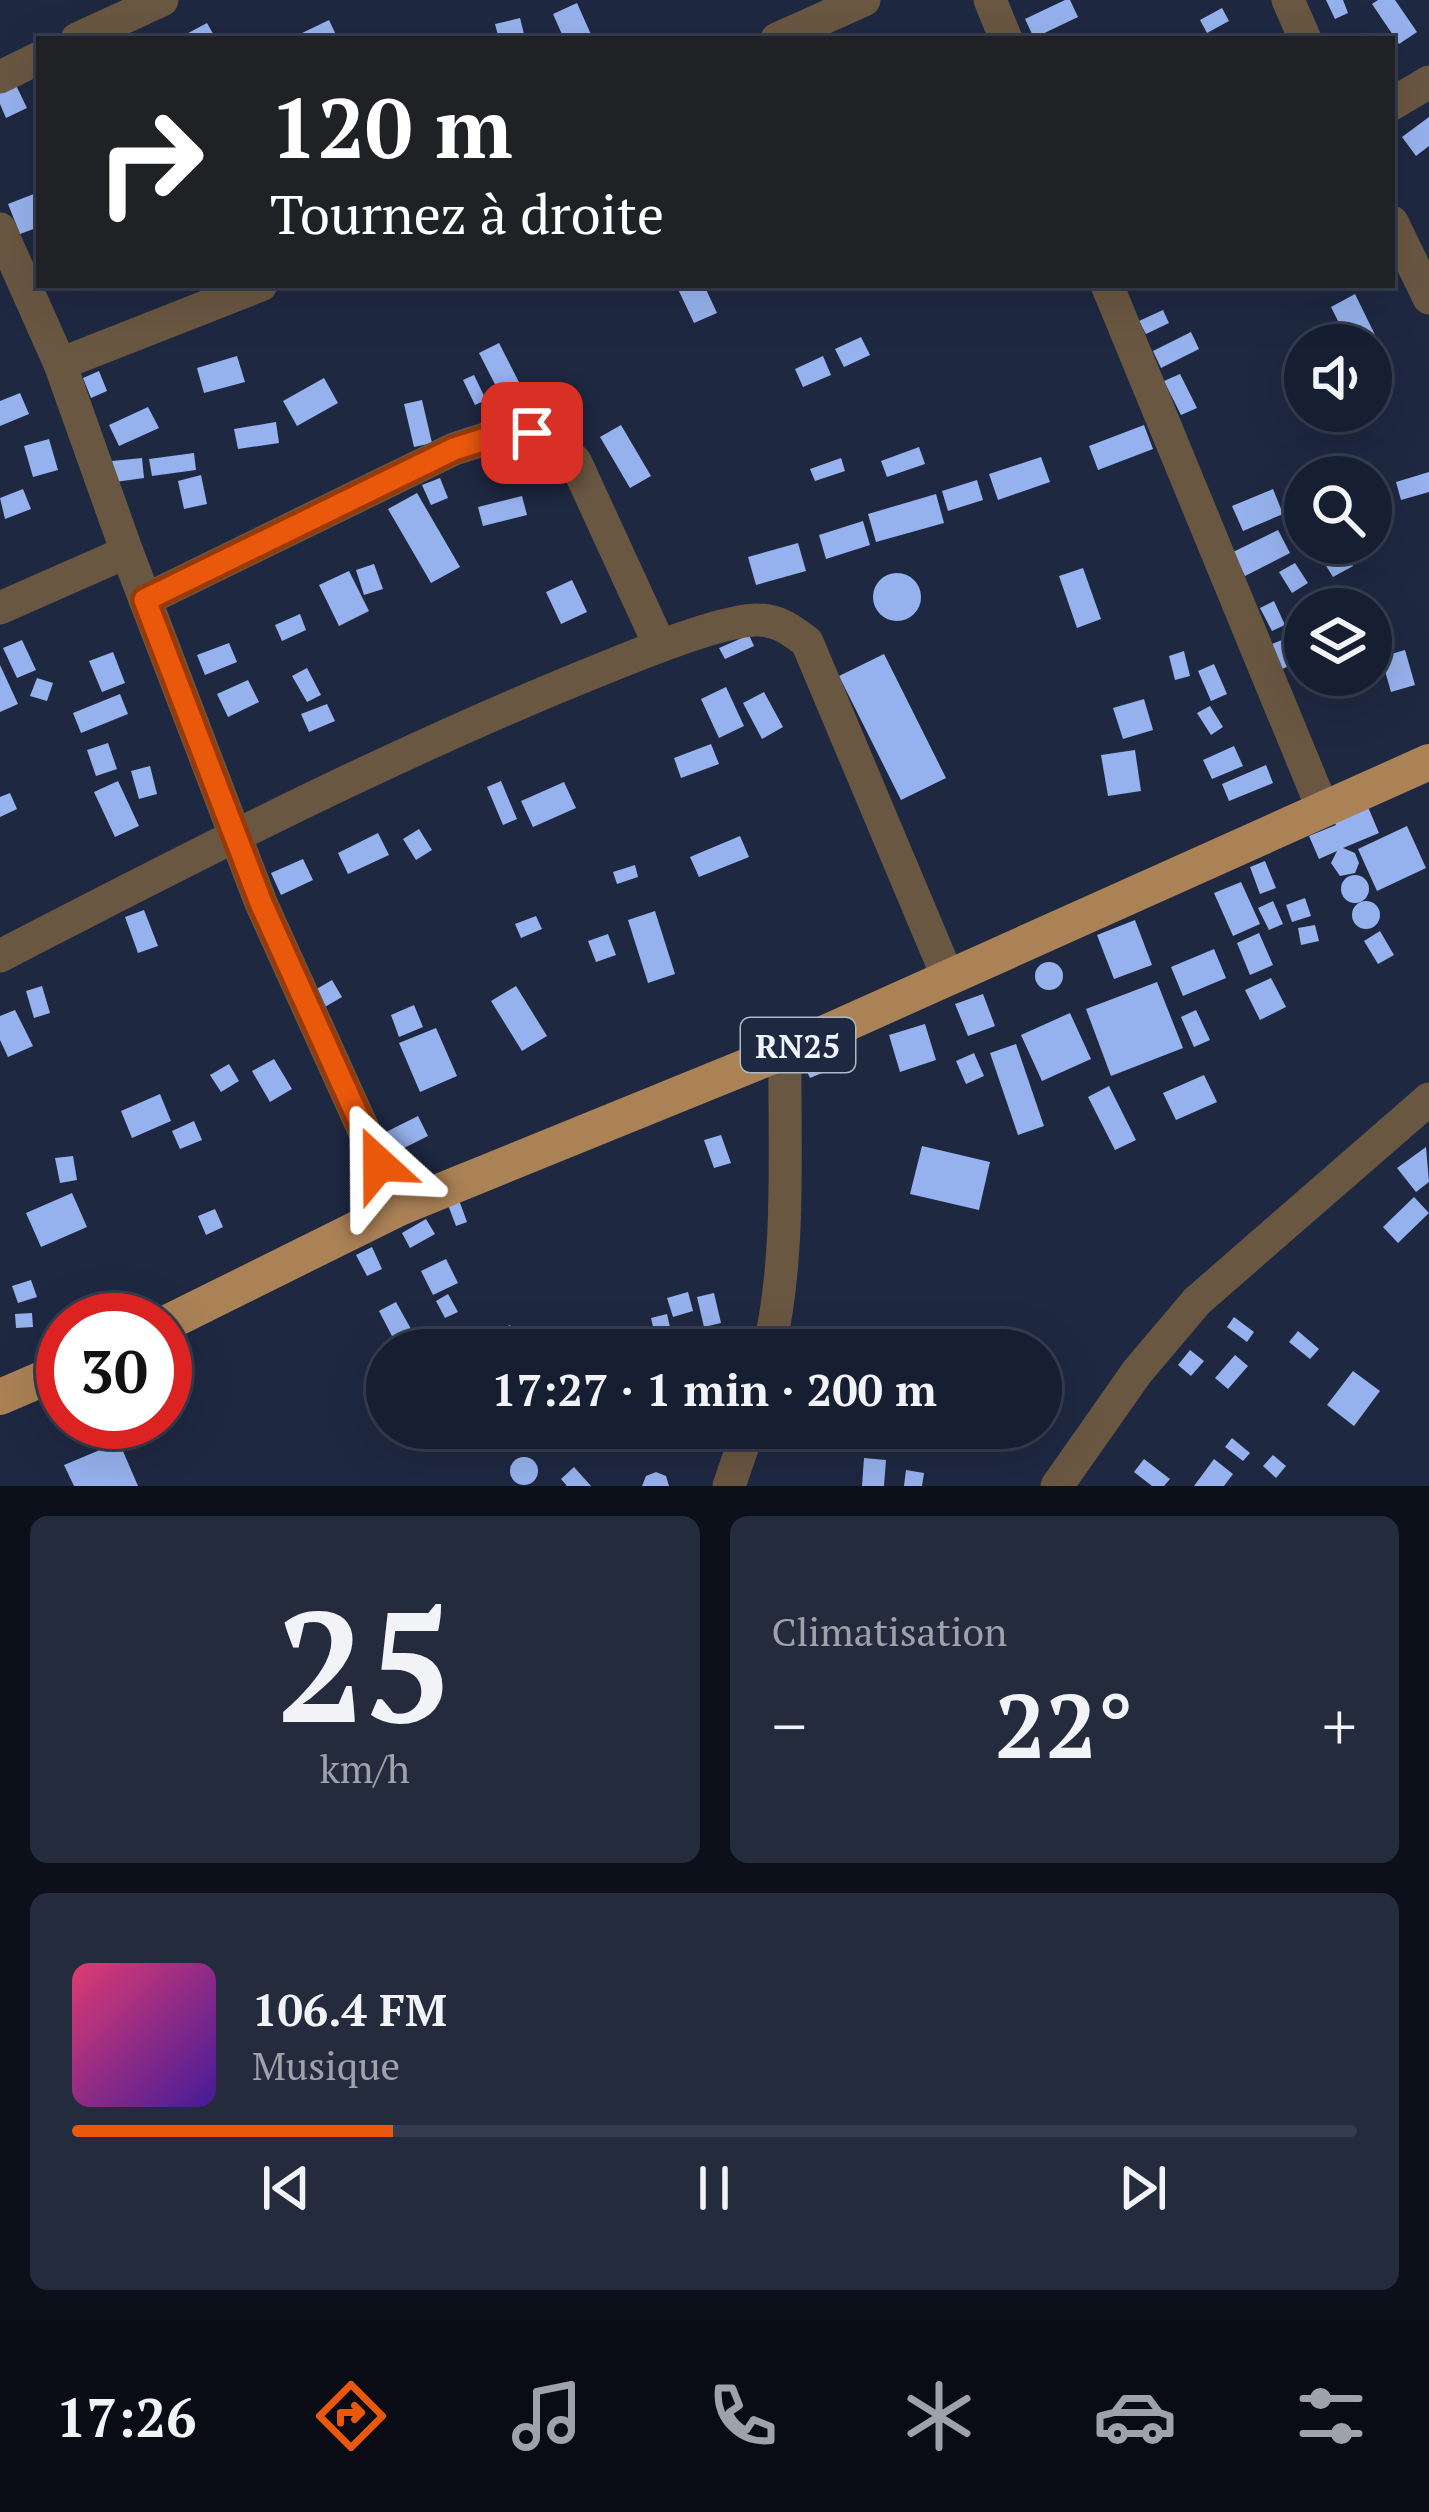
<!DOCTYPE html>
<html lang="fr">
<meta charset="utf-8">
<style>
:root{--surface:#161e31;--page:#232b3d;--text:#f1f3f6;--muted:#9ea2ab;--line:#353c4d;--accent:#ea580c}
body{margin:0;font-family:"PT Serif",serif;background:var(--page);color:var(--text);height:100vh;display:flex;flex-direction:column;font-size:45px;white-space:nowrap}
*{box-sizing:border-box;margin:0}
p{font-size:39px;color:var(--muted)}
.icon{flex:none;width:66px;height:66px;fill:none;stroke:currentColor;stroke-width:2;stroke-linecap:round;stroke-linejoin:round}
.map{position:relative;height:1486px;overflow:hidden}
.panel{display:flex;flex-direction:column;gap:30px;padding:30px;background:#0c101b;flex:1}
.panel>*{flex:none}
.hud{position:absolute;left:36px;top:36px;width:1359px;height:252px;border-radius:0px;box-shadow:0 12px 48px #0002,0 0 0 3px var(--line);background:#202124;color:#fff;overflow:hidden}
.buttons{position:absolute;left:1284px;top:324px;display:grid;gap:24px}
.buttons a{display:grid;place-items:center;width:108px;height:108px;border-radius:50%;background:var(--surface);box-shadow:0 12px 48px #0002,0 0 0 3px var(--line);font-size:60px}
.speed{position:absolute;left:36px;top:1293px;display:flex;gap:24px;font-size:60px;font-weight:700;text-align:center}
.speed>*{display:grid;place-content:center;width:156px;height:156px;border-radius:50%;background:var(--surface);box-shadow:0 12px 48px #0002,0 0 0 3px var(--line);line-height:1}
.speed .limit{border:18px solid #d22;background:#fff;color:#111}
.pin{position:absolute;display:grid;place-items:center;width:102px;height:102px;color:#fff;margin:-51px;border-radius:24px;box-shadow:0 6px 18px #0006}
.me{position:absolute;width:132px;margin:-66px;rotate:336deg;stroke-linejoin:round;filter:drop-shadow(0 0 9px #0008)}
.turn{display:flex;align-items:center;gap:42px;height:252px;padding:0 36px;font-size:54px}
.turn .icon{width:156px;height:156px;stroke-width:2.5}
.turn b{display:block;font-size:84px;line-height:102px}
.big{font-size:90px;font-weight:700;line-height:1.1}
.panel .card{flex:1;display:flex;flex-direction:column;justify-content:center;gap:18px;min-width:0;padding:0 42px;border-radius:18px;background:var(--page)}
.panel .dial{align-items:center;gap:0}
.dial b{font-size:156px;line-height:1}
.song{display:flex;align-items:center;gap:36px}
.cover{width:144px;height:144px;border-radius:18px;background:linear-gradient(135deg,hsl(340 70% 55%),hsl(260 70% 35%))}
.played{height:12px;border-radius:6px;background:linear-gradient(90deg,var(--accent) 25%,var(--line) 25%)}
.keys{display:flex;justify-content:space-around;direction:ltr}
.heat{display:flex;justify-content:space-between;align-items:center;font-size:66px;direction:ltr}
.panel .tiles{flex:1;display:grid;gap:30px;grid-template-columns:1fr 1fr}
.card:last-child{grid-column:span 2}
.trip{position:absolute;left:366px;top:1329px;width:696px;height:120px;border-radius:60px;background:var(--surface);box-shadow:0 12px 48px #0002,0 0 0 3px var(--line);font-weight:700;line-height:120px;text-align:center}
.tab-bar{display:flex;height:192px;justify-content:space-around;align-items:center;background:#090c14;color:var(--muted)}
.tab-bar .icon{width:84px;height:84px}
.tab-bar .current{color:var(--accent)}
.tab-bar b{font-size:54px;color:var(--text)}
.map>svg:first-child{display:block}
</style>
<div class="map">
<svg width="1429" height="1486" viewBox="0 0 1429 1486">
<rect width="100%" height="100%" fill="#1e2841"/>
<g fill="#96b2ee">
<path d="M1065,0H1070L1078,17L1034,38L1025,19Z"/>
<path d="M1326,0H1343L1348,13L1335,19Z"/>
<path d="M1378,0H1395L1417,32L1399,44L1372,4Z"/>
<path d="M577,3L593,39H564L553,14Z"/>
<path d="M1222,8L1229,21L1207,33L1200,20Z"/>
<path d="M520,18L524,34L499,39L495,24Z"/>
<path d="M329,20L337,37L303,39L300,34Z"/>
<path d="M207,23L216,39H177Z"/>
<path d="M14,81L27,108L6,118L0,104V88Z"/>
<path d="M1429,117V146L1416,156L1402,137Z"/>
<path d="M39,192V227L20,234L8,204Z"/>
<path d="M681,285H704L717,313L694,323L677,287Z"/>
<path d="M1355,294L1381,347L1371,352V345H1350L1331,307Z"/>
<path d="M1163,310L1169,323L1146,334L1139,321Z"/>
<path d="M1191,332L1199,349L1161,368L1153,351Z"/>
<path d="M861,337L870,355L844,367L835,349Z"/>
<path d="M499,343L523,390L503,400L479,353Z"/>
<path d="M237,356L245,382L204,393L197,368Z"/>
<path d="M823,356L831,375L803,387L795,369Z"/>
<path d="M99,371L107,391L91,398L83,378Z"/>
<path d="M1180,374L1197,408L1181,415L1164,381Z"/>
<path d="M474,375L486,400L475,405L463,380Z"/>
<path d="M324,378L338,403L297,426L283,401Z"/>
<path d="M20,393L29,414L0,426V401Z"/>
<path d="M422,400L432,443L414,447L404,404Z"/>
<path d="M148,407L159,428L119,446L109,425Z"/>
<path d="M276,422L279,443L238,449L234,429Z"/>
<path d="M621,425L651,476L630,488L600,437Z"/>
<path d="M1144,425L1153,449L1098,470L1089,446Z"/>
<path d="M49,439L58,470L33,477L24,446Z"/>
<path d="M919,447L925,464L887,477L881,461Z"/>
<path d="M194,453L196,470L152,476L149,459Z"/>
<path d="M1041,457L1050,482L998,500L989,474Z"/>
<path d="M142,458L144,478L115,482L112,461Z"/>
<path d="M841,458L845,471L815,481L810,469Z"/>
<path d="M1429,472V492L1401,500L1396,482Z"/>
<path d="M201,475L207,504L184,509L178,481Z"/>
<path d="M440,478L448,498L431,505L422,485Z"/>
<path d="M977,480L983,500L948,511L942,491Z"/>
<path d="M23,489L31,509L5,519L0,498Z"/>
<path d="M1273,489L1283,514L1243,531L1232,506Z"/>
<path d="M417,493L460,567L431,583L388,509Z"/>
<path d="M936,494L944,523L876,542L868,514Z"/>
<path d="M522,496L527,515L483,526L478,507Z"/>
<path d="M1305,517V536L1291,541L1284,525Z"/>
<path d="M863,521L870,545L826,559L819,535Z"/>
<path d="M1278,530L1290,553L1245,576L1233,552Z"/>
<path d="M798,543L806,571L756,585L748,557Z"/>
<path d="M1332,543H1339L1353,566L1333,577L1317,551Z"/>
<path d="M1295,563L1308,583L1292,593L1279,572Z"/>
<path d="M374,564L383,589L364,595L356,570Z"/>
<path d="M1083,568L1101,619L1077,628L1059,576Z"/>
<path d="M349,571L369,611L339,626L319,585Z"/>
<circle cx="897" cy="597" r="24"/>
<path d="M572,580L587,612L561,624L546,592Z"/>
<path d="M1327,592L1335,609H1303L1301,605Z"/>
<path d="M1274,601L1285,625L1272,631L1260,608Z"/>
<path d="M300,614L306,630L282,641L275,625Z"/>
<path d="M749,635L754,646L725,659L719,648Z"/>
<path d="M22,640L36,670L17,678L3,648Z"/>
<path d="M1282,640L1292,665L1277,671L1267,646Z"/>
<path d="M229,643L237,662L205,675L197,655Z"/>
<path d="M1405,650L1415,685L1391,692L1381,657Z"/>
<path d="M1184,651L1190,676L1175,680L1169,656Z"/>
<path d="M113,652L125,683L102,692L89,661Z"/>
<path d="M884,654L946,778L901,800L839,676Z"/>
<path d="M1214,664L1227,694L1211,701L1198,671Z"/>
<path d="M0,665L18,704L0,712Z"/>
<path d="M307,668L321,695L307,702L292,676Z"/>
<path d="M37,678L53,683L47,701L30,696Z"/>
<path d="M248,680L259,702L228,717L217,694Z"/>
<path d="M726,687L744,726L719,738L701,699Z"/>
<path d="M764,692L783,727L762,739L743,703Z"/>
<path d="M120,694L128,714L81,733L73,713Z"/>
<path d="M1144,699L1153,730L1123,739L1113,708Z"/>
<path d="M327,704L335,721L309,732L301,714Z"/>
<path d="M1210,706L1223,727L1211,735L1197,713Z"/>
<path d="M108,743L117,769L96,776L87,750Z"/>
<path d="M711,744L719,764L681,778L674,758Z"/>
<path d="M1234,746L1243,766L1212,779L1203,760Z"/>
<path d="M1135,750L1141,791L1108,796L1101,755Z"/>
<path d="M1266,765L1273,783L1229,801L1222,784Z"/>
<path d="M150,766L157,794L139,799L131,771Z"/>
<path d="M118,781L139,826L115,837L94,792Z"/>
<path d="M501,781L517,819L503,825L487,787Z"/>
<path d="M564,782L576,808L533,827L521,801Z"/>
<path d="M10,793L17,809L0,817V797Z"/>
<path d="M1363,795L1379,833L1343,848L1355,853L1359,863L1355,873L1340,876L1331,863L1337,851L1319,859L1309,836L1336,825L1329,809Z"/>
<path d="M1407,826L1426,868L1377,891L1358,849Z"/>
<path d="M419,829L432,850L416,860L403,839Z"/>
<path d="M378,833L389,855L348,874L338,853Z"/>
<path d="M740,836L749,857L699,877L690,857Z"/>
<path d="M303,859L313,880L281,895L271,873Z"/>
<path d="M1265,861L1276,888L1260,894L1250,867Z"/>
<path d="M635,865L638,877L617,884L613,872Z"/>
<circle cx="1355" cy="889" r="14"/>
<path d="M1241,882L1260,924L1233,936L1214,893Z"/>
<path d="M1305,898L1311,916L1292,922L1286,905Z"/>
<path d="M1273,901L1283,924L1269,930L1258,908Z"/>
<circle cx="1366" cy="915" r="14"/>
<path d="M144,910L158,946L138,953L125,917Z"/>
<path d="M655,911L675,974L648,983L628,920Z"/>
<path d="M536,916L542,929L521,938L515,924Z"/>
<path d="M1135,920L1152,965L1114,979L1097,935Z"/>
<path d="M1315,925L1319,941L1301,945L1298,928Z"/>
<path d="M1380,931L1394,955L1378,964L1364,941Z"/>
<path d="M1259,933L1273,965L1250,975L1237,943Z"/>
<path d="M608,934L616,955L596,962L588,941Z"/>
<path d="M1214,949L1226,978L1183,996L1171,967Z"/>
<circle cx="1049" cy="976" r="14"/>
<path d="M1271,978L1286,1007L1260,1020L1245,990Z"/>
<path d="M332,980L342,997L318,1011L308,994Z"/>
<path d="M1157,982L1183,1048L1111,1076L1086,1009Z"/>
<path d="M42,986L50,1013L34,1018L26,991Z"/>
<path d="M516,986L547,1036L522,1051L491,1001Z"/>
<path d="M983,994L995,1026L968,1036L955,1004Z"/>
<path d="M414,1005L423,1027L399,1037L391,1015Z"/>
<path d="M15,1010L33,1046L8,1057L0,1040V1016Z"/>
<path d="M1196,1010L1210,1040L1194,1047L1181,1017Z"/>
<path d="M1070,1013L1091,1059L1042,1081L1021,1035Z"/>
<path d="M925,1024L936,1060L900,1072L889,1035Z"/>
<path d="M436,1028L457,1076L420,1092L399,1043Z"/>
<path d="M1016,1044L1044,1126L1018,1135L990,1053Z"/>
<path d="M825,1046L834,1068L810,1078L800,1056Z"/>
<path d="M974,1053L984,1076L966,1084L956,1061Z"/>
<path d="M274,1059L292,1089L270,1102L252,1071Z"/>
<path d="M229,1064L239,1081L221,1092L210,1075Z"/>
<path d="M1204,1075L1217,1102L1176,1120L1163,1093Z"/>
<path d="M1109,1086L1136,1140L1115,1150L1088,1097Z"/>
<path d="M160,1094L171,1121L132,1138L121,1111Z"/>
<path d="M418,1116L428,1136L394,1153L384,1133Z"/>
<path d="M194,1121L202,1140L180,1149L172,1131Z"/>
<path d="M721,1135L731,1163L714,1168L704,1140Z"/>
<path d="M922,1146L990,1162L979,1210L910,1194Z"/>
<path d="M1426,1147L1429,1182L1416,1192L1397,1168Z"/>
<path d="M73,1156L77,1180L60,1183L55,1158Z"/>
<path d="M72,1193L87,1227L41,1247L26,1213Z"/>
<path d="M1414,1197L1429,1213L1398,1243L1383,1227Z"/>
<path d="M459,1200L467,1222L456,1226L448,1205Z"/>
<path d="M215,1209L223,1227L206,1235L198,1216Z"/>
<path d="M426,1219L435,1234L410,1248L402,1233Z"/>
<path d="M372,1247L382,1269L367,1276L356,1255Z"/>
<path d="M446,1259L458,1283L433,1295L421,1271Z"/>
<path d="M31,1280L37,1297L18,1303L12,1286Z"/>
<path d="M688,1292L693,1311L673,1317L667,1298Z"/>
<path d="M714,1293L721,1323L704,1327L697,1297Z"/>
<path d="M448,1294L458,1312L445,1318L436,1301Z"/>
<path d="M396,1302L411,1329L393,1338L379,1311Z"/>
<path d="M32,1313L33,1327L16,1328L15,1314Z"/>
<path d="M667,1314L674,1345L658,1348L651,1318Z"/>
<path d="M1234,1317L1254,1332L1247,1342L1227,1327Z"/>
<path d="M510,1325L520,1342L497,1350L490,1337Z"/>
<path d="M465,1328L475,1348L471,1350H423Z"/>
<path d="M1298,1331L1319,1349L1310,1359L1289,1342Z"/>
<path d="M1190,1350L1204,1361L1191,1376L1178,1365Z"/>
<path d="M1235,1355L1248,1366L1228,1389L1215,1378Z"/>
<path d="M1353,1371L1380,1391L1354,1426L1327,1405Z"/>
<path d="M557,1428H591L593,1431L571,1447Z"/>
<path d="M1232,1438L1250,1453L1243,1461L1225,1447Z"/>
<path d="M119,1442L138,1486H74L64,1465Z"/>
<path d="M1273,1455L1286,1466L1276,1478L1263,1466Z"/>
<circle cx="524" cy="1471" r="14"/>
<path d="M864,1458L886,1460L884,1486H862Z"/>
<path d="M1144,1459L1170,1479L1164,1486H1152L1134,1472Z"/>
<path d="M1214,1459L1233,1474L1224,1486H1194Z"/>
<path d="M574,1467L591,1486H567L561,1479Z"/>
<path d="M906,1470L924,1473L922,1486H904Z"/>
<path d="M656,1472L666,1476L669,1486H642L646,1476Z"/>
</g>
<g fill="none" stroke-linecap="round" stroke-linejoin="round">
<g stroke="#6a5742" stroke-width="33">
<path d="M990,0L1006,39"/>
<path d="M1288,0L1305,39"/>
<path d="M77,39L162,0"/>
<path d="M777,39L864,0"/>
<path d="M0,77L39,58"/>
<path d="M1392,104L1429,82"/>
<path d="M1392,222L1429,298"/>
<path d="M0,229L60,364L127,552L261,903L399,1208"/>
<path d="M1107,285L1322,807"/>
<path d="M60,364L261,285"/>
<path d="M145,600L454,449C507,432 530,421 575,461L660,646"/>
<path d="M0,608L127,552"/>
<path d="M0,956C197,854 395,752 602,669C636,655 724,619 758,620C778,620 791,630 807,642L947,975"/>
<path d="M769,1350C791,1253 784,1150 785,1051"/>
<path d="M729,1486L749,1428"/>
<path d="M1057,1486L1137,1372L1197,1301L1429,1099"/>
</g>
<g stroke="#ab8256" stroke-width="36">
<path d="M165,1324L399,1208L785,1051L1429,762"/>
<path d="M0,1397L63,1370"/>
</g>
</g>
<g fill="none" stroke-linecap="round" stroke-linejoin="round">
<defs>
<path id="route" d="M379,1164L261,903L145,600L454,449L492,437L532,433"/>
</defs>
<use href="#route" stroke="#983908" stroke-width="30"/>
<use href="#route" stroke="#ea580c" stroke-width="21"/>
</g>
<g text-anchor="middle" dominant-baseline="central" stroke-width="12" stroke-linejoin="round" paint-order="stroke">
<rect fill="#1e2841" stroke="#b0b7c5" stroke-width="3" x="741" y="1018" width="114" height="54" rx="9"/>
<g font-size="33" font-weight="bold" fill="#eff4fe">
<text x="798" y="1045">RN25</text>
</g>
</g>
</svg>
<div class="buttons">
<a><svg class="icon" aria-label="sound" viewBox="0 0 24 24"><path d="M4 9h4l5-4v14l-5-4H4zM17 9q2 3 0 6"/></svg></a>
<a><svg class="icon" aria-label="search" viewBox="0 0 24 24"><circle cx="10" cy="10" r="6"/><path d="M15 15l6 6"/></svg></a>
<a><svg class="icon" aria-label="layers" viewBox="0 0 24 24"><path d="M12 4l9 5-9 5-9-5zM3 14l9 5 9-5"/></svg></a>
</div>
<div class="speed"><div class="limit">30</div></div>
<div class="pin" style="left:532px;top:433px;background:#d93025"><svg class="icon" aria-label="arrive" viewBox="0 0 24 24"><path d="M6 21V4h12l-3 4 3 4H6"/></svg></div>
<svg class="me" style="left:379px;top:1164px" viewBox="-20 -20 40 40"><path d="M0-17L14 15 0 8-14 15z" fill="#ea580c" stroke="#fff" stroke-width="4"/></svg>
<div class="trip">17:27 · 1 min · 200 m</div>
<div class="hud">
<div class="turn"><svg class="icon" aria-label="right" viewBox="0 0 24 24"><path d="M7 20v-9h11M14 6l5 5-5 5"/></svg><div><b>120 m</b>Tournez à droite</div></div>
</div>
</div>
<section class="panel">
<div class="tiles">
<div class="card dial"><b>25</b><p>km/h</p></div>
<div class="card"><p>Climatisation</p>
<div class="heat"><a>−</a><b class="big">22°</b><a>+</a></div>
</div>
<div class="card">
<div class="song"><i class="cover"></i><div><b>106.4 FM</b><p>Musique</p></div></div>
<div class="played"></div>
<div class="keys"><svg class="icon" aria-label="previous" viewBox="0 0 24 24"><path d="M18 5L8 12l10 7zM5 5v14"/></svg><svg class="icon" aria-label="pause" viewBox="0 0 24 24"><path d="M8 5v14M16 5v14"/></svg><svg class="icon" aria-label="next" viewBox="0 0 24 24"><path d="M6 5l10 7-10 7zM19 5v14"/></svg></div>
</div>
</div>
</section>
<nav class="tab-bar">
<b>17:26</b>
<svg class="icon current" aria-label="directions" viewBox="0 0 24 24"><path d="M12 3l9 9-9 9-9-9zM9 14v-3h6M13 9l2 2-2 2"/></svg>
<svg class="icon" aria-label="music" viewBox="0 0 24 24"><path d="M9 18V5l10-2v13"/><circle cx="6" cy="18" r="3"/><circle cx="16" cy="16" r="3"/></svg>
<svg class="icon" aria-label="phone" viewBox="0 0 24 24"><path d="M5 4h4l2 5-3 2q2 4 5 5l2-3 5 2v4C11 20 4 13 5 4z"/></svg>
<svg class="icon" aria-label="climate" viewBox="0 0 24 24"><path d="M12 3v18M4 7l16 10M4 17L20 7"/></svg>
<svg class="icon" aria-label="car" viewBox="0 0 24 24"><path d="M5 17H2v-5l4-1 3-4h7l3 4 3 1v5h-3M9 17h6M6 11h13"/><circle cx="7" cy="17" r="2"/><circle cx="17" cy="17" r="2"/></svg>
<svg class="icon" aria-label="filters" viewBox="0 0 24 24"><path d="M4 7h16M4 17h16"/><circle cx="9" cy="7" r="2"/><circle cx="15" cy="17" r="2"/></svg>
</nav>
